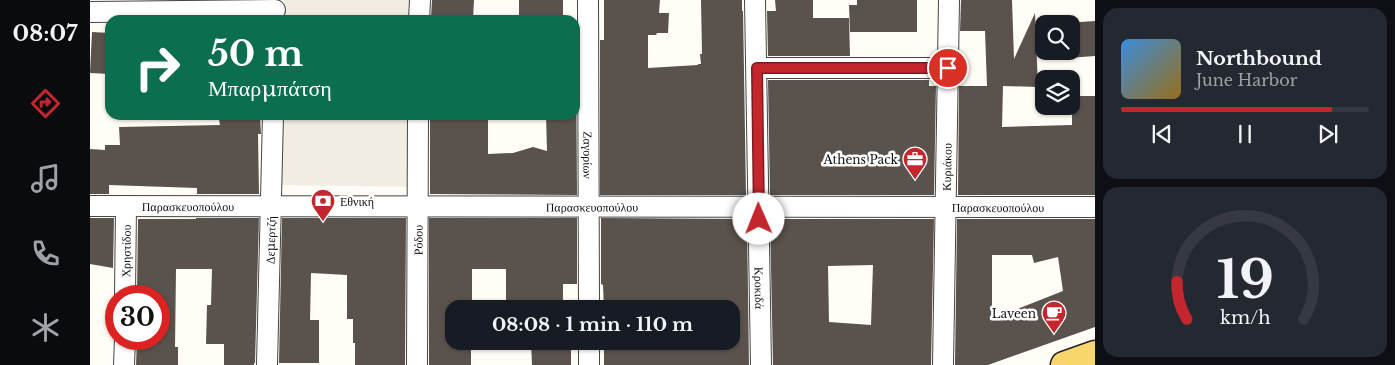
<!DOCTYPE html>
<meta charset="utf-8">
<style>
:root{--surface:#171b24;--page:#242831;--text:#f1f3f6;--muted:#9ea1a6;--line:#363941;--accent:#c4262e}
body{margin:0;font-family:"Libre Baskerville",serif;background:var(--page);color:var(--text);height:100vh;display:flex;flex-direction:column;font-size:19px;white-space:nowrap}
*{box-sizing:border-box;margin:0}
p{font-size:16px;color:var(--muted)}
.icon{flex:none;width:28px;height:28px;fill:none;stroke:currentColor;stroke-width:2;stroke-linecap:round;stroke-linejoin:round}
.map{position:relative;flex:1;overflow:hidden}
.details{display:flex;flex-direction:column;gap:8px;padding:8px;background:#0d0f14;width:300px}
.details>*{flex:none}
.guide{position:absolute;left:15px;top:15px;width:475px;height:105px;border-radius:15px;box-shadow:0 1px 4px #0004;background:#0b6e4f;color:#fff;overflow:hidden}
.tools{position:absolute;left:945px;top:15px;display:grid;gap:10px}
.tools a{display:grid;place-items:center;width:45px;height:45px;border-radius:10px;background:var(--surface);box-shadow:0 1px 4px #0004;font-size:25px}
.speed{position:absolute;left:15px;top:285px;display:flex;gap:10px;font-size:25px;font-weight:700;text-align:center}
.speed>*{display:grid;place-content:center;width:65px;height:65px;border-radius:50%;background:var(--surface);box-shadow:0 1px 4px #0004;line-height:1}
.speed .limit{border:8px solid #d22;background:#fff;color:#111}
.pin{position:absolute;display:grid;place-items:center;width:42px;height:42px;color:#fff;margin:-21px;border:2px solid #fff;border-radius:50%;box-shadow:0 1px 5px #0007}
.me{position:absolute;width:55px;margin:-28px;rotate:359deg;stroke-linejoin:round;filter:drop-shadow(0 0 4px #0008)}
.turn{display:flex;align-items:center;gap:18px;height:105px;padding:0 20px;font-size:22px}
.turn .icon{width:65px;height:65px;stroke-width:2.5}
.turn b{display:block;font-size:35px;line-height:42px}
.details .tile{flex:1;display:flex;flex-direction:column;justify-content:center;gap:8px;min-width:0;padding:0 18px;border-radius:15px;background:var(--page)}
.details .dial{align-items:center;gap:0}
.dial svg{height:130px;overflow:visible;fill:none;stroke:var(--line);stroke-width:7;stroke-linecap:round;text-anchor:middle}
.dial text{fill:var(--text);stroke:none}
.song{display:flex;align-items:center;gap:15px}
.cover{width:60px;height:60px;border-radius:8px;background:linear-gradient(135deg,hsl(210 70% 55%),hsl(40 70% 35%))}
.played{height:5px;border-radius:2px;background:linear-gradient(90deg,var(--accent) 85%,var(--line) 85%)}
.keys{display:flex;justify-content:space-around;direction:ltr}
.trip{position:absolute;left:355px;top:300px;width:295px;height:50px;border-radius:15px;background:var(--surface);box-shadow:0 1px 4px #0004;font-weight:700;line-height:50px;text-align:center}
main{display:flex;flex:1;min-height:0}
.menu{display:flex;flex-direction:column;width:90px;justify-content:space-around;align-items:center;background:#090b0e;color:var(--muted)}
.menu .icon{width:35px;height:35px}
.menu .active{color:var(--accent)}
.menu b{font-size:22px;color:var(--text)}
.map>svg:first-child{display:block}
</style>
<main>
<nav class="menu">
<b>08:07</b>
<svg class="icon active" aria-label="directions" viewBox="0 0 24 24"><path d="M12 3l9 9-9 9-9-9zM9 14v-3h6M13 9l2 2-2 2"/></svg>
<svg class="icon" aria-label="music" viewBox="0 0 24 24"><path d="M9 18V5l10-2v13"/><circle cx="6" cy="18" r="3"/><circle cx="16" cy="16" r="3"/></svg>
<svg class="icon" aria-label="phone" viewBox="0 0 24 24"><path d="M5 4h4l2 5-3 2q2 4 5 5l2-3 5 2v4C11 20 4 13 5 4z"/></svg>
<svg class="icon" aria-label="climate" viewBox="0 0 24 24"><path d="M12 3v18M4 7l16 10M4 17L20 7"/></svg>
</nav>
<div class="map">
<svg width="1005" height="365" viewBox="0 0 1005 365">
<rect width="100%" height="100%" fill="#fffdf5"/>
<g fill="#f1ede2">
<path d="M194,0H324V20H193Z"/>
<path d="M192,115H323L322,187L191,185Z"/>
</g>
<g fill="#5a524d" fill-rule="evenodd">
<path d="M342,0H384L383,20H344V17H341Z"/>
<rect x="429" y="0" width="44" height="20"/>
<path d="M514,0H570L569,13H579L578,33H567L566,35H558V68L608,65V64H611L610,54H612L611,0H652V11H653L656,195H510V40H514Z"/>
<path d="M685,0H723V18H759L760,56H678L677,11H686Z"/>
<path d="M767,0H827V32H760L759,5H767Z"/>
<path d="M871,0H922L924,59L945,13L948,87L913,86L912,127L982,125V96H1005V195H868L869,86H897L895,31H870Z"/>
<path d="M1005,21V56L978,58V51H981V24L976,23Z"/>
<path d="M2,32L20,33V74L0,73Z"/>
<path d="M485,42H486L487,195L340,194V115H398V154L423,153L443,147L457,151L456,115H485Z"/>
<path d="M678,80H839V86H846L844,195H680Z"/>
<path d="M133,115H170L171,134H168L169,194H107V188L19,185V194H0V149L15,150V145H30L29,127L130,125L129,119L133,118Z"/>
<path d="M0,218H24L23,268L0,264Z"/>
<path d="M106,218H169L165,363H164V365H134V344H116L117,305H121L122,269H86L85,347H88V365H46L47,339H69V296H47L48,219H106Z"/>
<path d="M192,218H316L315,365H265V343H263V319H257V275L221,273L220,320H229V363H189Z"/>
<path d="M339,218H487V284H473V309H416V269H382V309H364V341H381V365H339Z"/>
<path d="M511,218L657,219L659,365H514V341H585L586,348L623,346L622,341H641V309H629L627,301L584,309H514L513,285L511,284Z"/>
<path d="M680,219H844L841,365H683ZM783,265L781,325L739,322L738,266Z"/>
<path d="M867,219H1005V327L898,365H865ZM902,255H942L944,263L968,257L973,291L902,319Z"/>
<path d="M441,341H481V365H442Z"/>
</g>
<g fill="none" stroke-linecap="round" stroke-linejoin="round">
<defs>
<g id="minor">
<path id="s1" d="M498,0L499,309"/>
<path id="s2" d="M665,0L671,365"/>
<path d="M0,12L185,10"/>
<path d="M329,20L330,0"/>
<path d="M667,68H858"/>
<path id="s3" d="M0,206L1005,207"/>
<path id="s4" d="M35,296L36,206"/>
<path d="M499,341V365"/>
<path d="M34,365L35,339"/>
<path id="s5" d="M177,365L183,115"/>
<path id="s6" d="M327,365L328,115"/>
<path id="s7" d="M853,365L859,0"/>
</g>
<path id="major" d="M974,365L1005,354"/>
</defs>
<use href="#minor" stroke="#444" stroke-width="22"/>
<use href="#major" stroke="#222" stroke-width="29"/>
<use href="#minor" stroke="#fff" stroke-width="20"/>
<use href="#major" stroke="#f9d66b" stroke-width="26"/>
</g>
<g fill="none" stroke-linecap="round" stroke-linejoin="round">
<defs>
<path id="route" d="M669,219L667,68H858"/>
</defs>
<use href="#route" stroke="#7f191e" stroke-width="12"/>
<use href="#route" stroke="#c4262e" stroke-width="9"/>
</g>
<defs>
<symbol id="office-pin" viewBox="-11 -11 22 30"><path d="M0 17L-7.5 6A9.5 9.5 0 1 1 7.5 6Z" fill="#c4262e" stroke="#fff"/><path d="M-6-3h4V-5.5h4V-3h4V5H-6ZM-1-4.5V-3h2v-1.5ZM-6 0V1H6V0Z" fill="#fff"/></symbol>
<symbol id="bank-pin" viewBox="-11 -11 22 30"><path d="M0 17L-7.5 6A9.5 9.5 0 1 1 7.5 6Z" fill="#c4262e" stroke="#fff"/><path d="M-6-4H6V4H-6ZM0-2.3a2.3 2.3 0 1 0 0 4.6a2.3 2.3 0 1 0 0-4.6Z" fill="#fff"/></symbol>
<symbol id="cafe-pin" viewBox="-11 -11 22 30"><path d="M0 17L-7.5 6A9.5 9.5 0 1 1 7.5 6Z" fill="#c4262e" stroke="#fff"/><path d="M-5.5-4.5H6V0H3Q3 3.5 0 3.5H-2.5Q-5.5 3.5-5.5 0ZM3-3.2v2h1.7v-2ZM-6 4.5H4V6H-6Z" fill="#fff"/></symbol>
</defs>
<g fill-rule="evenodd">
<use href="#office-pin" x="811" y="145" width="28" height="38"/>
<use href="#bank-pin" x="219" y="187" width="28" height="38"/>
<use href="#cafe-pin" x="950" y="299" width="28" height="38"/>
</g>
<g text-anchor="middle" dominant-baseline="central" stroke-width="5" stroke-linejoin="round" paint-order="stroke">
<g font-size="12" fill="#111" stroke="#fff">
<text stroke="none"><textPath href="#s1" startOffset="155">Ζαγορίων</textPath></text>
<text stroke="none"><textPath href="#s7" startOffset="198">Κυριάκου</textPath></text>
<text stroke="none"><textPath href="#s3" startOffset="98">Παρασκευοπούλου</textPath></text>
<text stroke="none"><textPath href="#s3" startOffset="502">Παρασκευοπούλου</textPath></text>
<text stroke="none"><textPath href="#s3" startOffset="908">Παρασκευοπούλου</textPath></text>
<text stroke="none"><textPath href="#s5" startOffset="125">Δεμερτζή</textPath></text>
<text stroke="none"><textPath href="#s6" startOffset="125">Ρόδου</textPath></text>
<text stroke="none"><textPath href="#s4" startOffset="45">Χρηστίδου</textPath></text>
<text stroke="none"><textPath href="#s2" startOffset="288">Κροκιδά</textPath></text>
</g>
<g font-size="12" fill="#111" stroke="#fff" text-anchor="end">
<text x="808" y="159">Athens Pack</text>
<text x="250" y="201" text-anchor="start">Εθνική</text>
<text x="946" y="313">Laveen</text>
</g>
</g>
</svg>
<div class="tools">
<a><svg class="icon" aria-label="search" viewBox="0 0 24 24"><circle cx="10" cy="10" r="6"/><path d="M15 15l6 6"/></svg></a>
<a><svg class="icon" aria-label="layers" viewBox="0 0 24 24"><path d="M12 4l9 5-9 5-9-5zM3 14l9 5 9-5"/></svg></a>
</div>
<div class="speed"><div class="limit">30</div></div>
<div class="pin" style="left:858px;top:68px;background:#d93025"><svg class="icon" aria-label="arrive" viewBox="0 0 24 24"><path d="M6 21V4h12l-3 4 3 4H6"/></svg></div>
<svg class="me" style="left:669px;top:219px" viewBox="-20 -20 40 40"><circle r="19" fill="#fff"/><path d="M0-13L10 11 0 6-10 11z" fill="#c4262e"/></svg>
<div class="trip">08:08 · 1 min · 110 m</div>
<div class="guide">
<div class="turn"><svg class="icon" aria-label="right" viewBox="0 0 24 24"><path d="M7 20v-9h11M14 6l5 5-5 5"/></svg><div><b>50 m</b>Μπαρμπάτση</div></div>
</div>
</div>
<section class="details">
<div class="tile">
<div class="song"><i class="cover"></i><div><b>Northbound</b><p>June Harbor</p></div></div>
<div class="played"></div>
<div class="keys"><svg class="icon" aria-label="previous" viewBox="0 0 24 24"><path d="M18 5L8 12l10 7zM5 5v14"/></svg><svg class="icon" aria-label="pause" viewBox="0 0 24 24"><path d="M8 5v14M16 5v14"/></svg><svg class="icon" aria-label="next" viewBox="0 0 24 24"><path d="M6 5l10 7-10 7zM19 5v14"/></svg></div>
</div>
<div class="tile dial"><svg viewBox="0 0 100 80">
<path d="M14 69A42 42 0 1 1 86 69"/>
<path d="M14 69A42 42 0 0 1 8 46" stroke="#c4262e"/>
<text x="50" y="56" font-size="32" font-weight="700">19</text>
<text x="50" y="72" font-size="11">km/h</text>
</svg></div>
</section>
</main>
